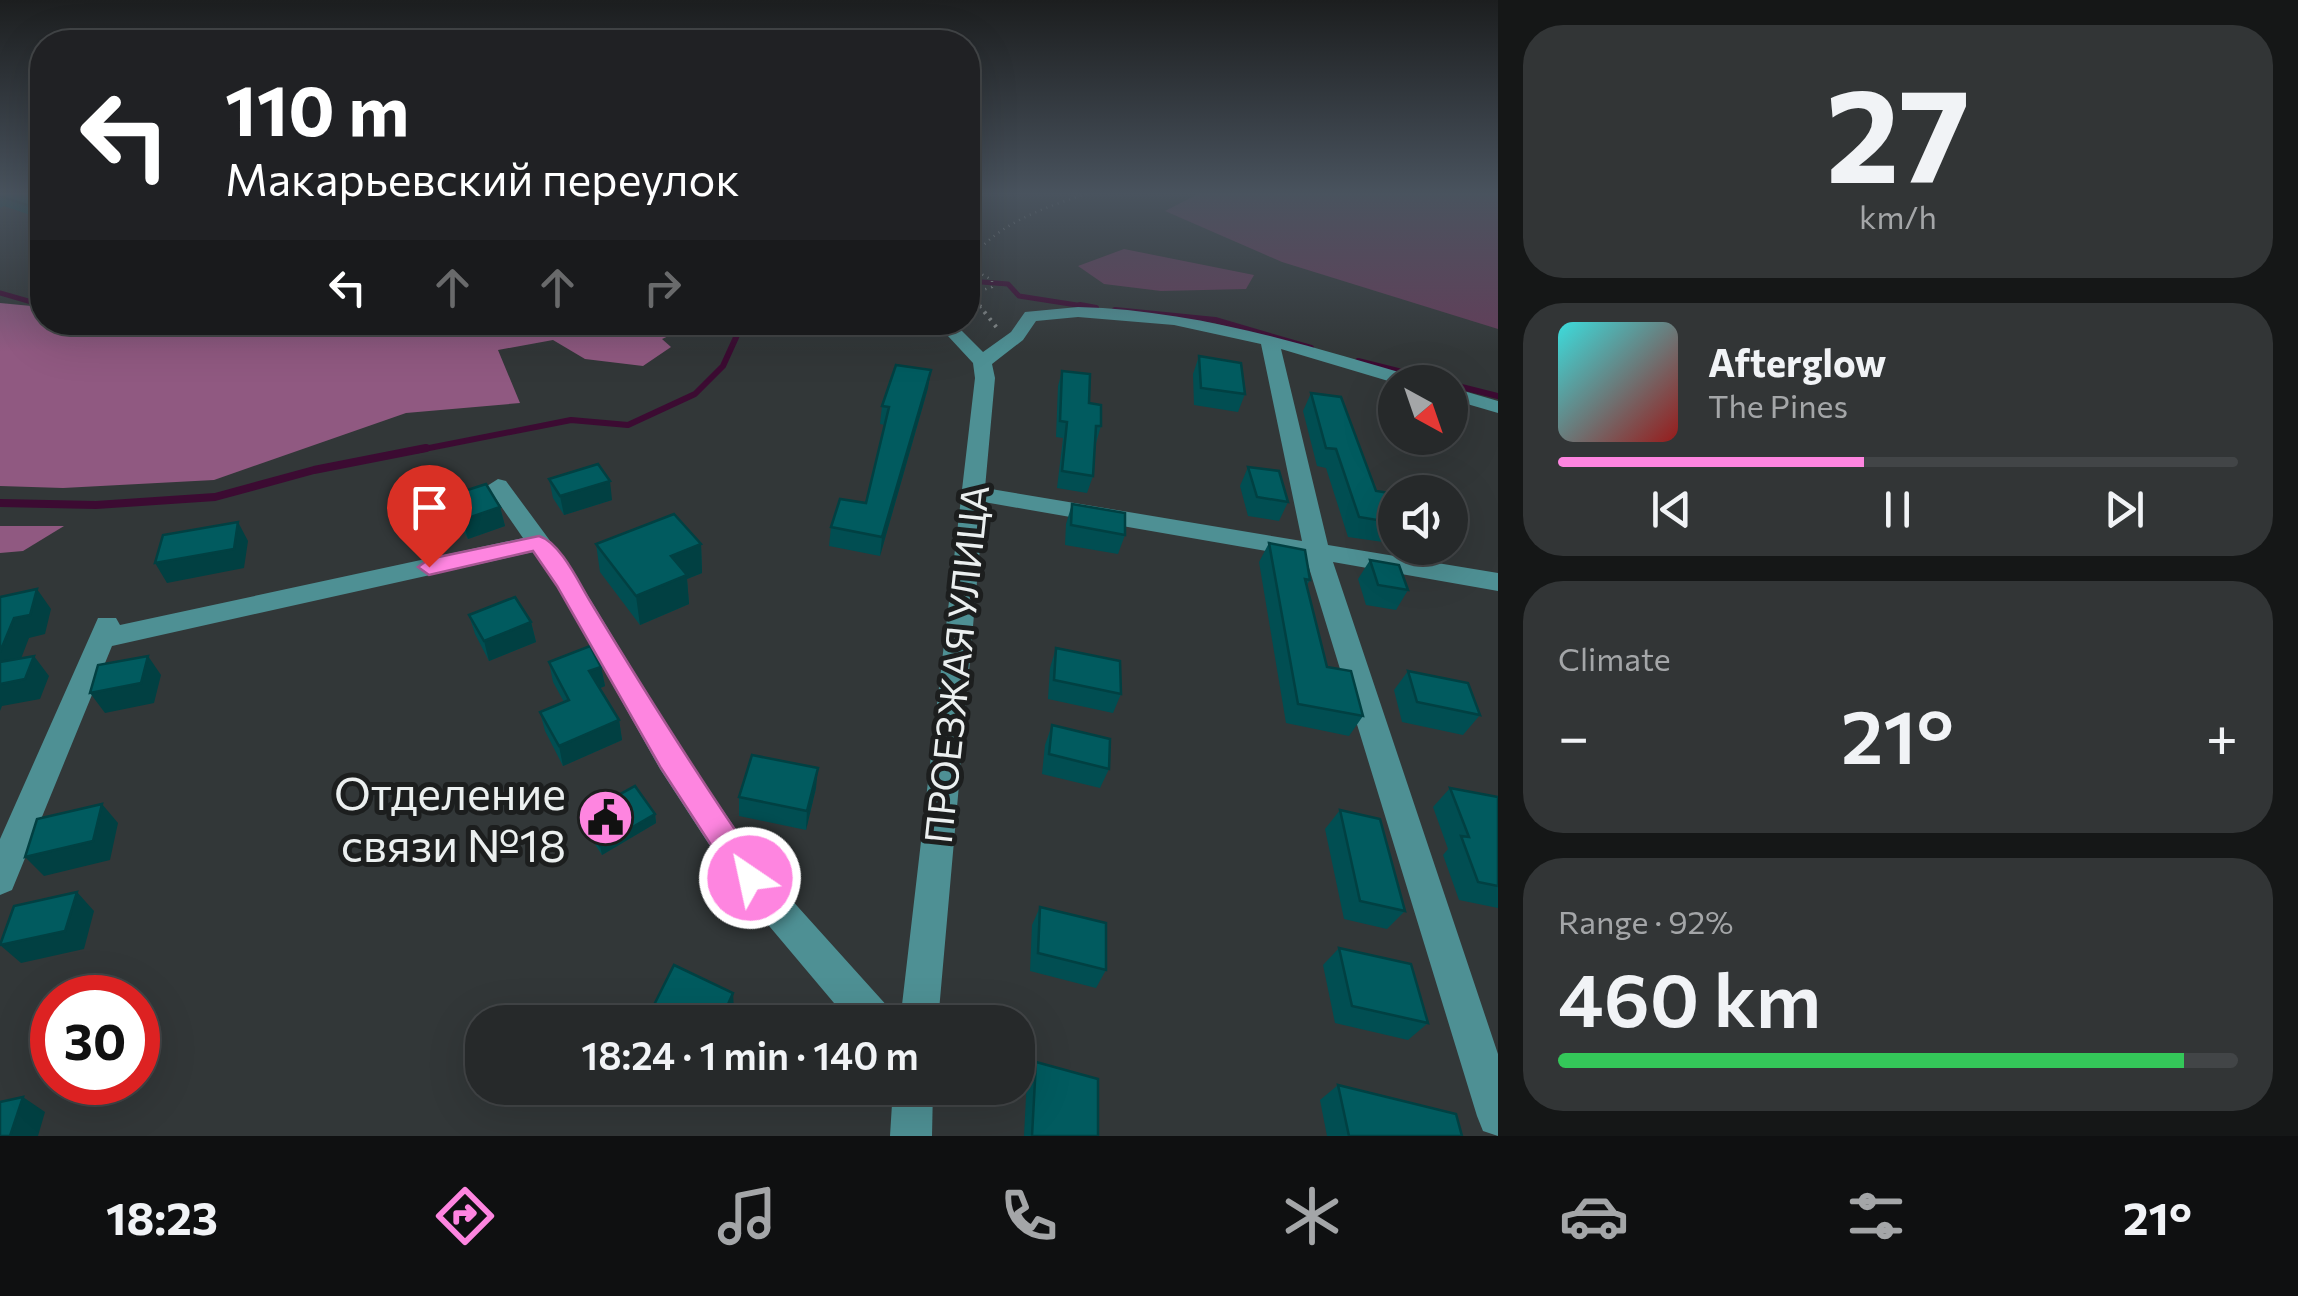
<!DOCTYPE html>
<meta charset="utf-8">
<style>
:root{--surface:#26292a;--page:#323536;--text:#f1f3f6;--muted:#a4a6a8;--line:#424547;--accent:#fe85e0}
body{margin:0;font-family:Commissioner,sans-serif;background:var(--page);color:var(--text);height:100vh;display:flex;flex-direction:column;font-size:38px;white-space:nowrap}
*{box-sizing:border-box;margin:0}
p{font-size:32px;color:var(--muted)}
.icon{flex:none;width:55px;height:55px;fill:none;stroke:currentColor;stroke-width:2;stroke-linecap:round;stroke-linejoin:round}
.map{position:relative;flex:1;overflow:hidden}
.side{display:flex;flex-direction:column;gap:25px;padding:25px;background:#151717;width:800px}
.side>*{flex:none}
.top-card{position:absolute;left:30px;top:30px;width:950px;height:305px;border-radius:40px;box-shadow:0 10px 40px #0002,0 0 0 2px var(--line);background:#202124;color:#fff;overflow:hidden}
.needle{width:65px;rotate:140deg}
.fabs{position:absolute;left:1378px;top:365px;display:grid;gap:20px}
.fabs a{display:grid;place-items:center;width:90px;height:90px;border-radius:50%;background:var(--surface);box-shadow:0 10px 40px #0002,0 0 0 2px var(--line);font-size:50px}
.speed{position:absolute;left:30px;top:975px;display:flex;gap:20px;font-size:50px;font-weight:700;text-align:center}
.speed>*{display:grid;place-content:center;width:130px;height:130px;border-radius:50%;background:var(--surface);box-shadow:0 10px 40px #0002,0 0 0 2px var(--line);line-height:1}
.speed .limit{border:15px solid #d22;background:#fff;color:#111}
.pin{position:absolute;display:grid;place-items:center;width:85px;height:85px;color:#fff;margin:-102px -42px;border-radius:50% 50% 50% 0;rotate:-45deg;box-shadow:0 0 10px #0007}
.pin .icon{rotate:45deg}
.me{position:absolute;width:110px;margin:-55px;rotate:326deg;stroke-linejoin:round;filter:drop-shadow(0 0 8px #0008)}
.turn{display:flex;align-items:center;gap:35px;height:210px;padding:0 30px;font-size:45px}
.turn .icon{width:130px;height:130px;stroke-width:2.5}
.turn b{display:block;font-size:70px;line-height:85px}
.lanes{display:flex;align-items:center;height:95px;padding:0 30px;background:#0003;justify-content:center;gap:50px;direction:ltr}
.lanes .off{opacity:.35}
.big{font-size:75px;font-weight:600;line-height:1.1}
.side .widget{flex:1;display:flex;flex-direction:column;justify-content:center;gap:15px;min-width:0;padding:0 35px;border-radius:40px;background:var(--page)}
.side .dial{align-items:center;gap:0}
.dial b{font-size:130px;line-height:1}
.song{display:flex;align-items:center;gap:30px}
.cover{width:120px;height:120px;border-radius:15px;background:linear-gradient(135deg,hsl(180 70% 55%),hsl(0 70% 35%))}
.played{height:10px;border-radius:5px;background:linear-gradient(90deg,var(--accent) 45%,var(--line) 45%)}
.keys{display:flex;justify-content:space-around;direction:ltr}
.heat{display:flex;justify-content:space-between;align-items:center;font-size:55px;direction:ltr}
.charge{height:15px;border-radius:8px;background:linear-gradient(90deg,#34c759 92%,var(--line) 0)}
.trip{position:absolute;left:465px;top:1005px;width:570px;height:100px;border-radius:40px;background:var(--surface);box-shadow:0 10px 40px #0002,0 0 0 2px var(--line);font-weight:600;line-height:100px;text-align:center}
.dock{display:flex;height:160px;justify-content:space-around;align-items:center;background:#0f1011;color:var(--muted)}
.dock .icon{width:70px;height:70px}
.dock .selected{color:var(--accent)}
.dock b{font-size:45px;color:var(--text)}
main{display:flex;flex:1;min-height:0}
.map>svg:first-child{display:block}
</style>
<main>
<div class="map">
<svg width="1498" height="1136" viewBox="0 0 1498 1136">
<rect width="100%" height="100%" fill="#323738"/>
<g fill="#633d59">
<path d="M1200,193H1498V329L1282,262L1165,211Z"/>
<path d="M1124,249L1254,275L1246,289L1161,291L1104,284L1078,266Z"/>
</g>
<g fill="#905981">
<path d="M0,303L42,307V322L697,323L662,339L671,347L643,366L585,359L553,340L498,350L520,403L406,413L214,480L63,488L0,486Z"/>
<path d="M0,526H64L23,551L0,553Z"/>
</g>
<g fill="none" stroke-linecap="round" stroke-linejoin="round">
<g stroke="#3c0b32" stroke-width="5">
<path d="M1020,193H1031"/>
<path d="M968,281L1008,284L1019,296L1096,308"/>
<path d="M0,293L42,305"/>
</g>
<g stroke="#3c0b32" stroke-width="6">
<path d="M1080,305L1096,308"/>
<path d="M1115,310L1215,320L1311,348"/>
<path d="M1358,361L1498,396"/>
<path d="M414,451L571,420L628,425L695,394L723,366L743,322"/>
</g>
<path stroke="#3c0b32" stroke-width="8" d="M0,503L96,505L215,497L314,470L426,448"/>
<g stroke="#848989" stroke-width="2.5" stroke-dasharray="1 5" stroke-linecap="butt">
<path d="M974,293L992,287V280L978,272"/>
<path d="M981,308L972,297L978,271L975,254C1003,221 1049,206 1089,193"/>
</g>
<path stroke="#848989" stroke-width="4" stroke-dasharray="2.5 6" stroke-linecap="butt" d="M979,305L997,328"/>
<g fill="#4e9094" fill-rule="evenodd">
<path d="M1078,307C1196,310 1306,345 1419,378L1422,382L1395,383L1281,349L1328,545L1498,573V591L1333,562L1498,1054V1136L1483,1131L1477,1116L1306,558L984,502L938,1022H900L975,378L973,363L935,322H953L983,352L1011,332L1025,312ZM1078,317L1174,325L1261,344L1302,541L985,488L995,378L992,364L1023,340L1036,321Z"/>
<path d="M1450,387L1498,401V413L1450,399Z"/>
<path d="M498,479L506,481L576,576L682,751L762,867L889,1008L894,1022H850L738,889L660,769L557,586L533,552L112,646L12,890L0,895V839L98,618H116L120,625L523,538L487,486Z"/>
<path d="M893,1088H933L932,1136H890Z"/>
</g>
</g>
<g fill="#014e52">
<path d="M0,193H42V219L4,206L0,208Z"/>
<path d="M1199,356L1245,394L1238,412L1194,405L1193,374Z"/>
<path d="M1062,371L1089,403L1101,426L1096,443H1095L1093,476L1087,493L1057,488L1063,438L1056,437L1058,386Z"/>
<path d="M928,388L880,556L829,546L831,527L866,503L885,425L880,424L882,406Z"/>
<path d="M1311,393L1376,491L1395,508V534L1390,543L1348,537L1326,468L1317,466L1303,411Z"/>
<path d="M1407,438H1440L1434,448L1406,439Z"/>
<path d="M1248,467L1288,502L1279,521L1248,516L1240,486Z"/>
<path d="M549,479L612,500L564,515L553,498Z"/>
<path d="M449,496L500,507L505,526L468,539L454,515Z"/>
<path d="M1072,504L1125,535L1118,554L1065,545L1066,524Z"/>
<path d="M1269,543L1310,580L1307,585L1327,667L1363,716L1349,736L1286,723L1259,562Z"/>
<path d="M596,544H701L702,573L687,579L689,604L640,625L600,572Z"/>
<path d="M1370,560L1408,590L1396,610L1366,605L1358,579Z"/>
<path d="M469,615L531,622L536,642L489,661L475,634Z"/>
<path d="M1056,648L1121,694L1113,713L1048,699L1050,668Z"/>
<path d="M549,662L601,667L605,686L600,688L619,720L622,740L563,766L545,731L540,712L564,702L553,682Z"/>
<path d="M1408,671L1480,715L1463,735L1402,722L1394,690Z"/>
<path d="M1052,725L1109,769L1100,788L1042,774L1045,745Z"/>
<path d="M816,788L806,830L739,816V797Z"/>
<path d="M1450,788L1498,797V908L1459,900L1443,855L1448,849L1433,807Z"/>
<path d="M1340,810L1405,911L1387,929L1344,919L1325,829Z"/>
<path d="M655,814L656,823L602,855L583,826L581,816Z"/>
<path d="M1040,907L1106,970L1096,988L1030,971L1032,925Z"/>
<path d="M1339,948L1428,1023L1408,1040L1335,1023L1323,965Z"/>
<path d="M1036,1062L1098,1136H1024L1027,1077Z"/>
<path d="M1338,1085L1462,1136H1327L1320,1100Z"/>
</g>
<g fill="#014042">
<path d="M931,370L928,388L880,556L882,537Z"/>
<path d="M610,481L612,500L564,515L560,496Z"/>
<path d="M500,507L505,526L468,539L462,520Z"/>
<path d="M238,522L248,541L244,568L167,583L155,563Z"/>
<path d="M701,544L702,573L687,579L689,604L640,625L636,596L671,556Z"/>
<path d="M37,589L51,609L45,634L29,638L12,682L34,656L49,676L40,699L2,706L0,711V652L14,618Z"/>
<path d="M531,622L536,642L489,661L484,641Z"/>
<path d="M148,656L161,675L154,703L105,713L90,693Z"/>
<path d="M601,667L605,686L593,691L589,671Z"/>
<path d="M619,720L622,740L563,766L559,746Z"/>
<path d="M818,768L816,788L806,830L807,811Z"/>
<path d="M102,804L118,823L110,860L44,876L25,857Z"/>
<path d="M655,814L656,823L602,855L600,846Z"/>
<path d="M77,892L94,911L84,949L21,963L0,945Z"/>
<path d="M733,993L734,1010L728,1022H720Z"/>
<path d="M23,1097L45,1112L38,1136H10Z"/>
</g>
<g fill="#015b5f" stroke="#014042" stroke-width="2.5">
<path d="M0,193H42V210L0,196Z"/>
<path d="M1199,356L1241,363L1245,394L1201,388Z"/>
<path d="M896,365L931,370L882,537L831,527L840,499L866,503L889,407L882,406Z"/>
<path d="M1062,371L1090,374L1089,403L1101,405V426H1096L1093,476L1062,471L1067,422L1060,421Z"/>
<path d="M1311,393L1341,397L1376,491L1389,493L1395,508V523L1359,517L1336,449L1326,448Z"/>
<path d="M1450,406L1457,408L1450,421Z"/>
<path d="M598,464L610,481L560,496L549,479Z"/>
<path d="M1248,467L1279,471L1288,502L1257,497Z"/>
<path d="M486,484L500,507L462,520L449,496Z"/>
<path d="M1072,504L1125,513V535L1071,525Z"/>
<path d="M674,514L701,544L671,556L687,575L636,596L596,544Z"/>
<path d="M238,522L234,549L155,563L163,535Z"/>
<path d="M1269,543L1305,550L1310,580L1305,579L1327,667L1351,671L1363,716L1298,704Z"/>
<path d="M1370,560L1399,565L1408,590L1378,585Z"/>
<path d="M37,589L30,615L14,618L0,652V597Z"/>
<path d="M515,597L531,622L484,641L469,615Z"/>
<path d="M590,646L601,667L589,671L619,720L559,746L540,712L569,700L549,662Z"/>
<path d="M1056,648L1120,661L1121,694L1054,680Z"/>
<path d="M34,656L25,679L0,684V662Z"/>
<path d="M148,656L141,683L90,693L98,665Z"/>
<path d="M1408,671L1468,683L1480,715L1417,702Z"/>
<path d="M1052,725L1110,739L1109,769L1049,754Z"/>
<path d="M752,755L818,768L807,811L739,797Z"/>
<path d="M635,786L655,814L600,846L581,816Z"/>
<path d="M1450,788L1498,797V886L1478,882L1461,836L1469,837Z"/>
<path d="M102,804L93,841L25,857L37,819Z"/>
<path d="M1340,810L1380,819L1405,911L1360,901Z"/>
<path d="M77,892L65,931L0,945L14,906Z"/>
<path d="M1040,907L1106,923V970L1038,953Z"/>
<path d="M1339,948L1411,964L1428,1023L1352,1006Z"/>
<path d="M674,965L733,993L720,1022H650L646,1021Z"/>
<path d="M1036,1062L1098,1079V1136H1032Z"/>
<path d="M1338,1085L1456,1114L1462,1136H1349Z"/>
<path d="M23,1097L10,1136H0V1102Z"/>
</g>
<linearGradient id="sky" x2="0" y2="1"><stop stop-color="#1c1e1f"/><stop offset="0.55" stop-color="#49535e"/><stop offset="1" stop-color="#49535e" stop-opacity="0"/></linearGradient>
<rect width="1498" height="352" fill="url(#sky)"/>
<path fill="#fe85e0" stroke="#a55692" stroke-width="2.5" d="M539,536C560,542 579,583 590,601C645,692 701,781 761,868L766,878L761,888L750,892L739,888L661,768L557,586L533,551L429,575L418,567L429,559Z"/>
<defs>
<symbol id="civic-disc" viewBox="-11 -11 22 22"><circle r="9.5" fill="#fe85e0" stroke="#1c1e1e"/><path d="M-.6-6.5H3V-4.5H.6V-3L4-1V1h2V6H-6V1h2V-1L-.6-3ZM-1.2 2.5V6h2.4V2.5Z" fill="#111"/></symbol>
</defs>
<g fill-rule="evenodd">
<use href="#civic-disc" x="574" y="786" width="63" height="63"/>
</g>
<g text-anchor="middle" dominant-baseline="central" stroke-width="10" stroke-linejoin="round" paint-order="stroke">
<g font-size="38" fill="#ebefef" stroke="#1c1e1e">
<text transform="translate(955 664) rotate(-84)">ПРОЕЗЖАЯ УЛИЦА</text>
</g>
<g font-size="45" fill="#ebefef" stroke="#1c1e1e" text-anchor="end">
<text x="566" y="791">Отделение<tspan x="566" dy="52">связи №18</tspan></text>
</g>
</g>
</svg>
<div class="fabs">
<a><svg class="needle" viewBox="-14 -14 28 28"><path d="M0-13l5 13h-10z" fill="#e53935"/><path d="M0 13l5-13h-10z" fill="#a4a6a8"/></svg></a>
<a><svg class="icon" aria-label="sound" viewBox="0 0 24 24"><path d="M4 9h4l5-4v14l-5-4H4zM17 9q2 3 0 6"/></svg></a>
</div>
<div class="speed"><div class="limit">30</div></div>
<div class="pin" style="left:429px;top:567px;background:#d93025"><svg class="icon" aria-label="arrive" viewBox="0 0 24 24"><path d="M6 21V4h12l-3 4 3 4H6"/></svg></div>
<svg class="me" style="left:750px;top:878px" viewBox="-20 -20 40 40"><circle r="17" fill="#fe85e0" stroke="#fff" stroke-width="3"/><path d="M0-11L8 9 0 5-8 9z" fill="#fff"/></svg>
<div class="trip">18:24 · 1 min · 140 m</div>
<div class="top-card">
<div class="turn"><svg class="icon" aria-label="left" viewBox="0 0 24 24"><path d="M17 20v-9H6M10 6l-5 5 5 5"/></svg><div><b>110 m</b>Макарьевский переулок</div></div>
<div class="lanes"><svg class="icon" aria-label="left" viewBox="0 0 24 24"><path d="M17 20v-9H6M10 6l-5 5 5 5"/></svg><svg class="icon off" aria-label="ahead" viewBox="0 0 24 24"><path d="M12 20V5M6 11l6-6 6 6"/></svg><svg class="icon off" aria-label="ahead" viewBox="0 0 24 24"><path d="M12 20V5M6 11l6-6 6 6"/></svg><svg class="icon off" aria-label="right" viewBox="0 0 24 24"><path d="M7 20v-9h11M14 6l5 5-5 5"/></svg></div>
</div>
</div>
<section class="side">
<div class="widget dial"><b>27</b><p>km/h</p></div>
<div class="widget">
<div class="song"><i class="cover"></i><div><b>Afterglow</b><p>The Pines</p></div></div>
<div class="played"></div>
<div class="keys"><svg class="icon" aria-label="previous" viewBox="0 0 24 24"><path d="M18 5L8 12l10 7zM5 5v14"/></svg><svg class="icon" aria-label="pause" viewBox="0 0 24 24"><path d="M8 5v14M16 5v14"/></svg><svg class="icon" aria-label="next" viewBox="0 0 24 24"><path d="M6 5l10 7-10 7zM19 5v14"/></svg></div>
</div>
<div class="widget"><p>Climate</p>
<div class="heat"><a>−</a><b class="big">21°</b><a>+</a></div>
</div>
<div class="widget"><p>Range · 92%</p><b class="big">460 km</b><div class="charge"></div></div>
</section>
</main>
<nav class="dock">
<b>18:23</b>
<svg class="icon selected" aria-label="directions" viewBox="0 0 24 24"><path d="M12 3l9 9-9 9-9-9zM9 14v-3h6M13 9l2 2-2 2"/></svg>
<svg class="icon" aria-label="music" viewBox="0 0 24 24"><path d="M9 18V5l10-2v13"/><circle cx="6" cy="18" r="3"/><circle cx="16" cy="16" r="3"/></svg>
<svg class="icon" aria-label="phone" viewBox="0 0 24 24"><path d="M5 4h4l2 5-3 2q2 4 5 5l2-3 5 2v4C11 20 4 13 5 4z"/></svg>
<svg class="icon" aria-label="climate" viewBox="0 0 24 24"><path d="M12 3v18M4 7l16 10M4 17L20 7"/></svg>
<svg class="icon" aria-label="car" viewBox="0 0 24 24"><path d="M5 17H2v-5l4-1 3-4h7l3 4 3 1v5h-3M9 17h6M6 11h13"/><circle cx="7" cy="17" r="2"/><circle cx="17" cy="17" r="2"/></svg>
<svg class="icon" aria-label="filters" viewBox="0 0 24 24"><path d="M4 7h16M4 17h16"/><circle cx="9" cy="7" r="2"/><circle cx="15" cy="17" r="2"/></svg>
<b>21°</b>
</nav>
